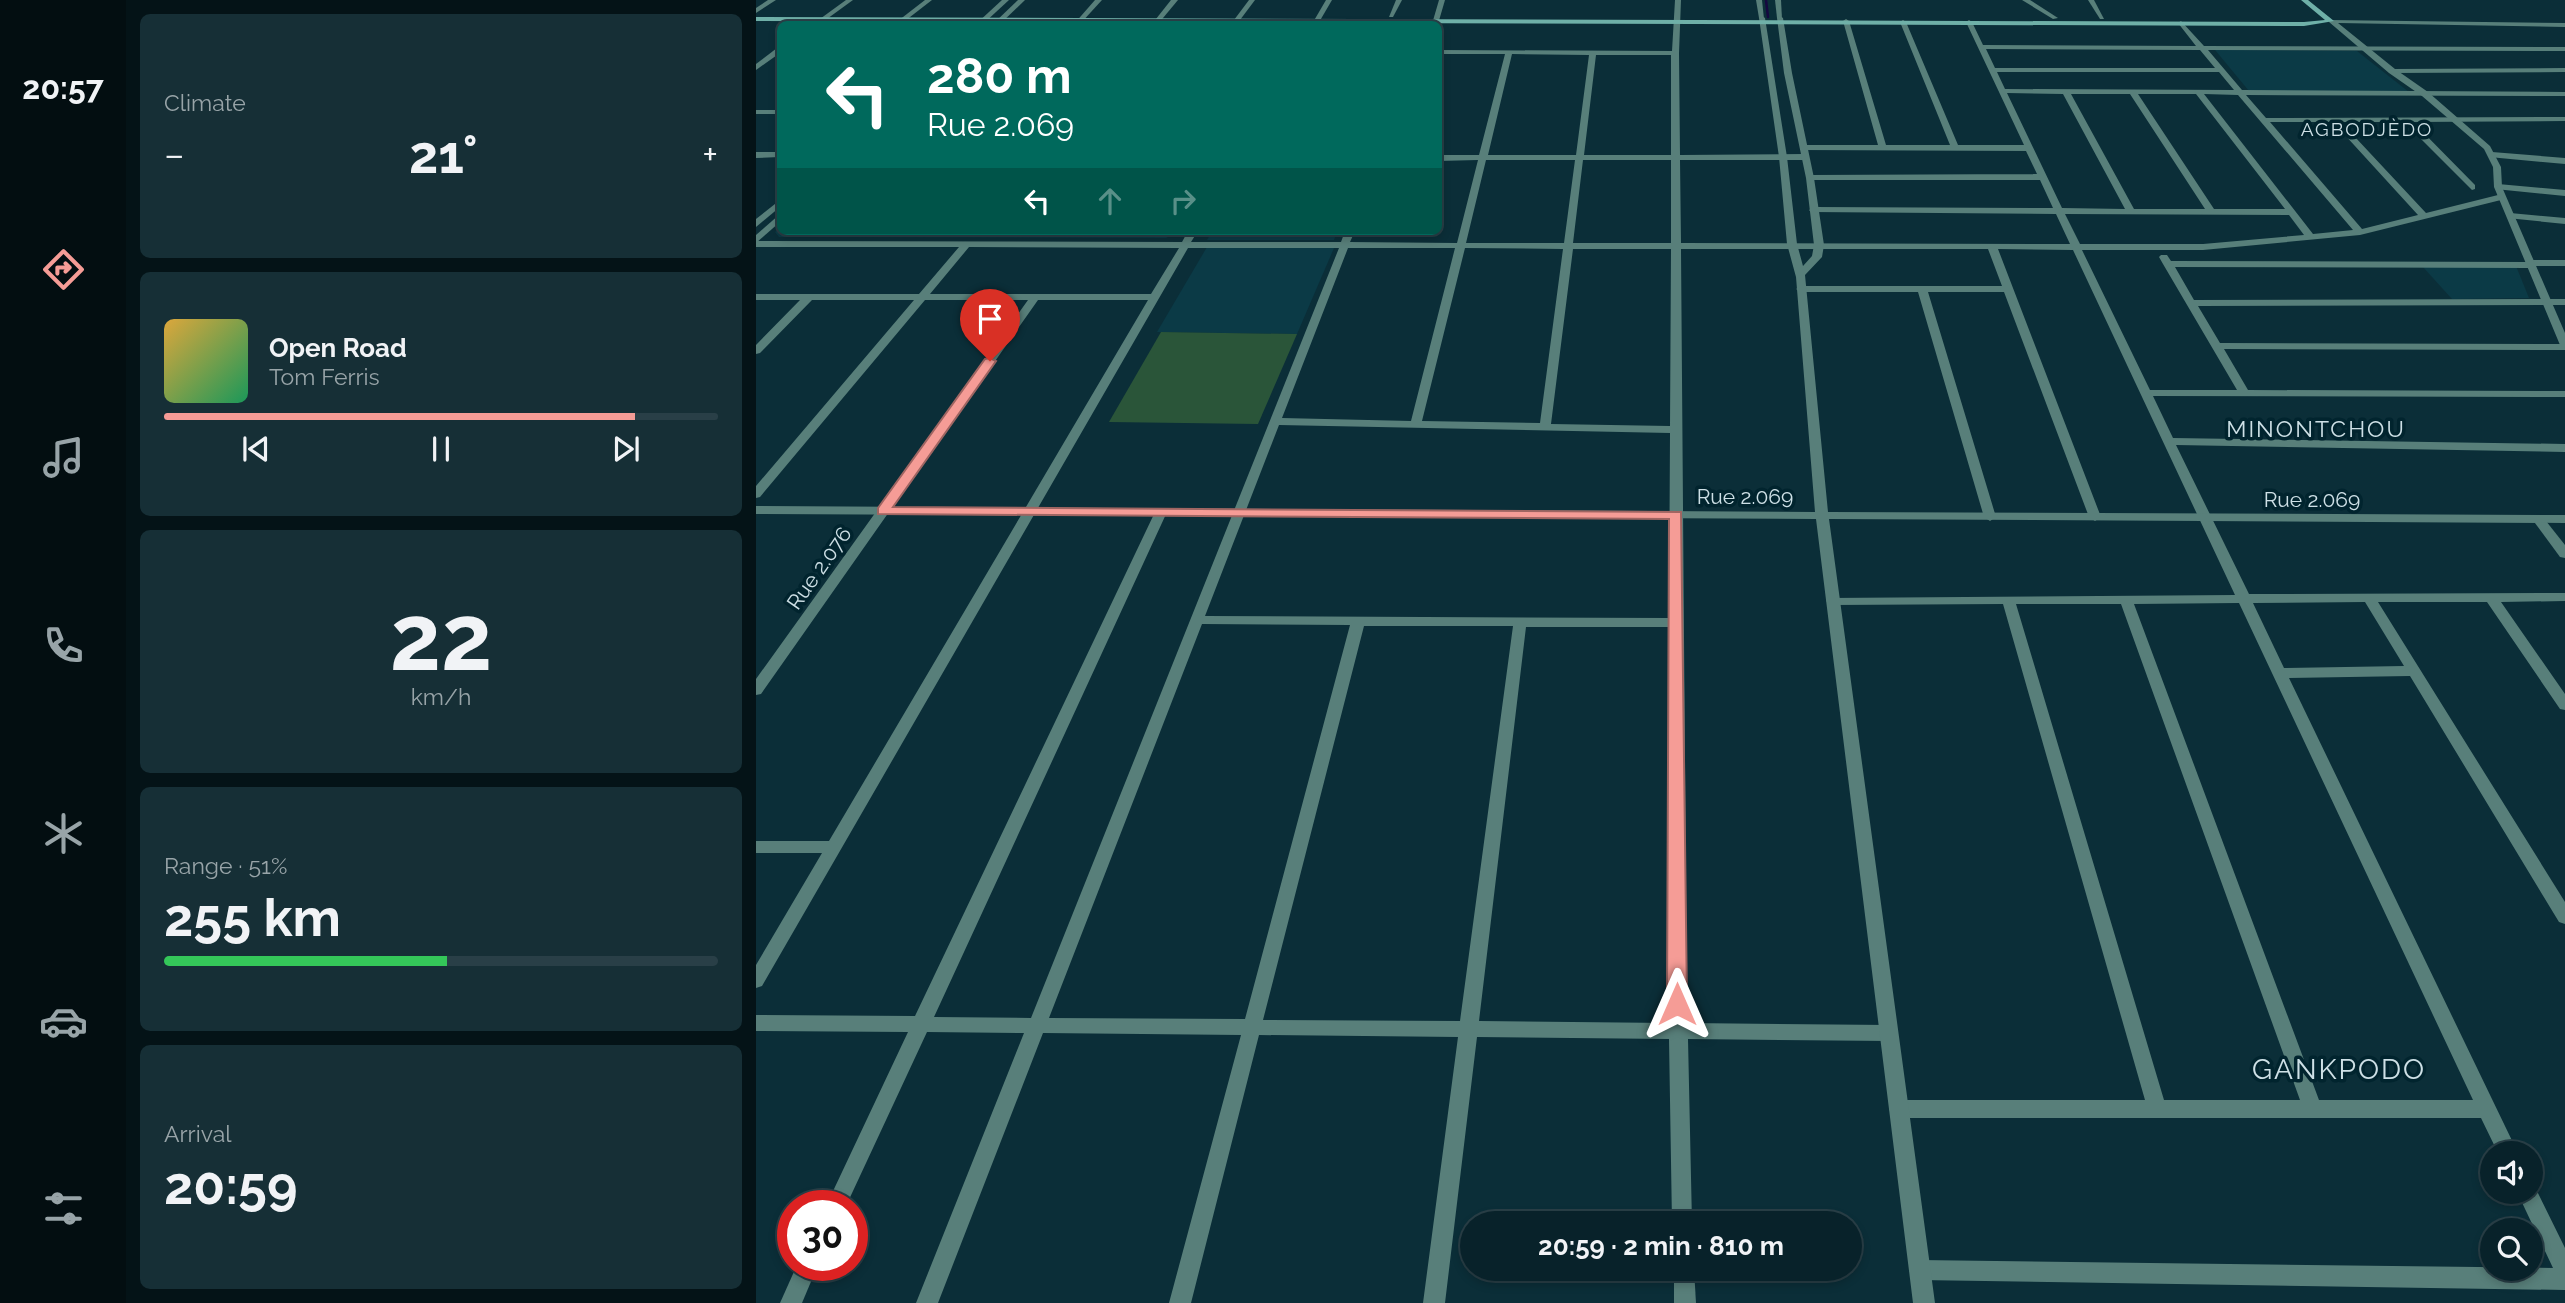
<!DOCTYPE html>
<meta charset="utf-8">
<style>
:root{--surface:#08222a;--page:#162f36;--text:#f1f3f6;--muted:#98a4a8;--line:#293f47;--accent:#f59c96}
body{margin:0;font-family:Raleway,sans-serif;background:var(--page);color:var(--text);height:100vh;display:flex;flex-direction:column;font-size:26px;white-space:nowrap}
*{box-sizing:border-box;margin:0}
p{font-size:23px;color:var(--muted)}
.icon{flex:none;width:38px;height:38px;fill:none;stroke:currentColor;stroke-width:2;stroke-linecap:round;stroke-linejoin:round}
.map{position:relative;flex:1;overflow:hidden}
.sheet{display:flex;flex-direction:column;gap:14px;padding:14px;background:#041317;width:630px}
.sheet>*{flex:none}
.guide{position:absolute;left:21px;top:21px;width:665px;height:214px;border-radius:10px;box-shadow:0 4px 10px #0003,0 0 0 2px var(--line);background:#00695c;color:#fff;overflow:hidden}
.controls{position:absolute;left:1724px;top:1141px;display:grid;gap:14px}
.controls a{display:grid;place-items:center;width:63px;height:63px;border-radius:50%;background:var(--surface);box-shadow:0 4px 10px #0003,0 0 0 2px var(--line);font-size:35px}
.speed{position:absolute;left:21px;top:1190px;display:flex;gap:14px;font-size:35px;font-weight:700;text-align:center}
.speed>*{display:grid;place-content:center;width:91px;height:91px;border-radius:50%;background:var(--surface);box-shadow:0 4px 10px #0003,0 0 0 2px var(--line);line-height:1}
.speed .limit{border:10px solid #d22;background:#fff;color:#111}
.pin{position:absolute;display:grid;place-items:center;width:60px;height:60px;color:#fff;margin:-72px -30px;border-radius:50% 50% 50% 0;rotate:-45deg;box-shadow:0 0 7px #0007}
.pin .icon{rotate:45deg}
.me{position:absolute;width:77px;margin:-38px;rotate:0deg;stroke-linejoin:round;filter:drop-shadow(0 0 5px #0008)}
.turn{display:flex;align-items:center;gap:24px;height:147px;padding:0 35px;font-size:32px}
.turn .icon{width:91px;height:91px;stroke-width:2.5}
.turn b{display:block;font-size:49px;line-height:60px}
.lanes{display:flex;align-items:center;height:66px;padding:0 35px;background:#0003;justify-content:center;gap:35px;direction:ltr}
.lanes .off{opacity:.35}
.big{font-size:52px;font-weight:700;line-height:1.1}
.sheet .widget{flex:1;display:flex;flex-direction:column;justify-content:center;gap:10px;min-width:0;padding:0 24px;border-radius:10px;background:var(--page)}
.sheet .dial{align-items:center;gap:0}
.dial b{font-size:91px;line-height:1}
.song{display:flex;align-items:center;gap:21px}
.cover{width:84px;height:84px;border-radius:10px;background:linear-gradient(135deg,hsl(40 70% 55%),hsl(150 70% 35%))}
.played{height:7px;border-radius:4px;background:linear-gradient(90deg,var(--accent) 85%,var(--line) 85%)}
.keys{display:flex;justify-content:space-around;direction:ltr}
.heat{display:flex;justify-content:space-between;align-items:center;font-size:38px;direction:ltr}
.charge{height:10px;border-radius:5px;background:linear-gradient(90deg,#34c759 51%,var(--line) 0)}
.trip{position:absolute;left:704px;top:1211px;width:402px;height:70px;border-radius:35px;background:var(--surface);box-shadow:0 4px 10px #0003,0 0 0 2px var(--line);font-weight:700;line-height:70px;text-align:center}
main{display:flex;flex:1;min-height:0}
.tab-bar{display:flex;flex-direction:column;width:126px;justify-content:space-around;align-items:center;background:#030e11;color:var(--muted)}
.tab-bar .icon{width:49px;height:49px}
.tab-bar .on{color:var(--accent)}
.tab-bar b{font-size:32px;color:var(--text)}
.map>svg:first-child{display:block}
</style>
<main>
<nav class="tab-bar">
<b>20:57</b>
<svg class="icon on" aria-label="directions" viewBox="0 0 24 24"><path d="M12 3l9 9-9 9-9-9zM9 14v-3h6M13 9l2 2-2 2"/></svg>
<svg class="icon" aria-label="music" viewBox="0 0 24 24"><path d="M9 18V5l10-2v13"/><circle cx="6" cy="18" r="3"/><circle cx="16" cy="16" r="3"/></svg>
<svg class="icon" aria-label="phone" viewBox="0 0 24 24"><path d="M5 4h4l2 5-3 2q2 4 5 5l2-3 5 2v4C11 20 4 13 5 4z"/></svg>
<svg class="icon" aria-label="climate" viewBox="0 0 24 24"><path d="M12 3v18M4 7l16 10M4 17L20 7"/></svg>
<svg class="icon" aria-label="car" viewBox="0 0 24 24"><path d="M5 17H2v-5l4-1 3-4h7l3 4 3 1v5h-3M9 17h6M6 11h13"/><circle cx="7" cy="17" r="2"/><circle cx="17" cy="17" r="2"/></svg>
<svg class="icon" aria-label="filters" viewBox="0 0 24 24"><path d="M4 7h16M4 17h16"/><circle cx="9" cy="7" r="2"/><circle cx="15" cy="17" r="2"/></svg>
</nav>
<section class="sheet">
<div class="widget"><p>Climate</p>
<div class="heat"><a>−</a><b class="big">21°</b><a>+</a></div>
</div>
<div class="widget">
<div class="song"><i class="cover"></i><div><b>Open Road</b><p>Tom Ferris</p></div></div>
<div class="played"></div>
<div class="keys"><svg class="icon" aria-label="previous" viewBox="0 0 24 24"><path d="M18 5L8 12l10 7zM5 5v14"/></svg><svg class="icon" aria-label="pause" viewBox="0 0 24 24"><path d="M8 5v14M16 5v14"/></svg><svg class="icon" aria-label="next" viewBox="0 0 24 24"><path d="M6 5l10 7-10 7zM19 5v14"/></svg></div>
</div>
<div class="widget dial"><b>22</b><p>km/h</p></div>
<div class="widget"><p>Range · 51%</p><b class="big">255 km</b><div class="charge"></div></div>
<div class="widget"><p>Arrival</p><b class="big">20:59</b></div>
</section>
<div class="map">
<svg width="1809" height="1303" viewBox="0 0 1809 1303">
<rect width="100%" height="100%" fill="#0b2e38"/>
<g fill="#0b3a46">
<path d="M1459,50L1601,51L1653,92L1493,91Z"/>
<path d="M24,228V231H425L410,238L23,237L19,232Z"/>
<path d="M456,231H581L578,240H451Z"/>
<path d="M451,247L578,248L541,334L401,332Z"/>
<path d="M1760,266L1773,298L1696,299L1667,267Z"/>
</g>
<path fill="#2a5539" d="M405,332L541,334L502,424L353,422Z"/>
<g fill="none" stroke-linecap="round" stroke-linejoin="round">
<path stroke="#160740" stroke-width="2.5" d="M1010,0L1012,17"/>
<g fill="#587f7a" fill-rule="evenodd">
<path d="M12,0H20L0,13V8Z"/>
<path d="M90,0H97L64,24H57Z"/>
<path d="M169,0H176L145,24H138Z"/>
<path d="M339,0H346L324,24H318Z"/>
<path d="M415,0H422L402,24H396Z"/>
<path d="M493,0H499L481,24H475Z"/>
<path d="M570,0H576L562,24H556Z"/>
<path d="M640,0H646L637,17H633Z"/>
<path d="M683,0H689L682,24H676Z"/>
<path d="M919,0H925L923,53L924,155L1048,154L1052,157L1048,160H924L925,243L1314,244L1300,214L1055,212L1053,210L1058,207L1297,208L1284,180H1051V176L1054,175L1281,174L1270,151L1044,150V146L1047,145H1122L1087,21L1090,19L1093,21L1130,145H1194L1144,22L1147,20L1150,22L1202,145H1268L1210,22L1213,20L1216,22L1227,45L1440,46L1422,23L1425,21L1448,46L1809,47V51L1452,50L1486,90L1809,92V96L1490,95L1510,118L1809,117V121L1657,122L1719,185V189L1716,190L1648,122H1585L1670,213L1746,194L1749,195V199L1604,235L1447,250H1326L1394,390H1481L1407,264L1403,257L1405,255H1411L1415,261L1770,262L1774,260H1809V266H1779L1775,268L1419,267L1438,300L1809,299V305L1442,306L1464,343L1809,344V350L1468,349L1492,390L1809,391V397L1397,396L1417,438L1809,444V452L1420,445L1493,594L1809,593V601L1745,602L1809,694V710L1804,709L1731,602H1622L1809,902V924L1803,922L1654,676L1533,678L1762,1153H1742L1725,1118H1143L1136,1115L1133,1109L1136,1103L1143,1100H1389L1247,604L1077,605L1070,601L1072,598L1479,595L1317,250L1242,249L1345,517L1339,521L1333,517L1248,292H1172L1240,517L1234,521L1228,517L1162,292H1045L1040,289L1045,286H1246L1232,249H925L931,1023L1133,1025L1139,1027L1142,1033L1139,1039L1133,1041L932,1039L936,1223H916L913,1039L721,1037L689,1303H667L702,1037L503,1035L435,1303H413L485,1035L287,1033L182,1303H160L268,1033L171,1032L90,1206H70L152,1032L0,1031V1015L159,1016L399,512L401,509H409L411,512L178,1017L275,1018L583,248H432L6,986L0,988V965L66,853H0V841H73L392,300H282L5,694L0,695V679L272,300H169L4,497L0,498V486L158,300H56L4,353L0,354V345L44,300H0V294H163L203,247H0V241L426,242L432,231H442L435,242H585L589,231H599L594,242L701,243L722,160L682,161V155H723L749,54H682V50L916,51ZM1230,49L1444,50L1459,68H1239ZM756,54L833,55L820,155H732ZM840,55H915V155H828ZM1241,72H1463L1478,90L1249,89ZM1251,93L1307,94L1369,209L1306,208ZM1315,94H1374L1449,209H1378ZM1382,94H1440L1529,209H1458ZM1448,94L1482,95L1597,230L1557,234ZM1514,122H1577L1662,215L1606,229ZM730,160H819L808,243H710ZM827,160H915V243H817ZM1309,214L1533,215L1548,235L1447,244H1324ZM213,247L423,248L395,294H174ZM592,248H699L655,421L526,418ZM709,248L807,249L784,423L666,421ZM817,249H915L914,426L795,424ZM523,425L914,433L913,618L449,616ZM1609,602L1648,666L1528,668L1497,603ZM1483,603L1717,1100H1563L1378,604ZM1260,604H1365L1544,1100H1408ZM446,624L594,625L489,1019L293,1018ZM608,626H757L704,1021L507,1020ZM770,627H913V1023L723,1021Z"/>
<path d="M1000,0H1006L1008,19L1003,18Z"/>
<path d="M1019,0H1025L1026,19L1021,18Z"/>
<path d="M1266,0H1274L1302,18L1297,19Z"/>
<path d="M1332,0H1338L1348,19H1344Z"/>
<path d="M21,48H24V53L0,70V64Z"/>
<path d="M1809,68V72L1636,73L1632,71L1636,69Z"/>
<rect x="0" y="110" width="24" height="4"/>
<path d="M0,152H24V157L0,158Z"/>
<path d="M1736,152L1809,158V164L1733,157V153Z"/>
<path d="M1742,184L1809,190V196L1739,189V185Z"/>
<path d="M1754,213L1809,218V224L1751,218V214Z"/>
<path d="M1782,515L1786,516L1809,545V558L1804,557L1776,519Z"/>
<path d="M1774,1184L1778,1185L1809,1248V1290L1163,1280L1156,1277L1153,1270L1156,1263L1163,1260L1797,1268L1761,1192H1774Z"/>
<path d="M41,1265H62L46,1303H24Z"/>
<path d="M918,1269H938L940,1303H918Z"/>
</g>
<g fill="#587f7a" fill-rule="evenodd">
<path d="M246,0H253L227,24H220Z"/>
<path d="M262,0H269L244,24H237Z"/>
<path d="M1006,16L1009,18L1031,157L1041,244L1047,266L1056,256L1058,245L1050,178L1028,73L1021,18L1024,16L1027,18L1036,73L1058,178L1068,245L1066,257L1049,275L1072,512L1809,515V523L1073,519L1179,1303H1157L1060,519L0,514V506L1059,512L1040,277L1031,244L1023,157L1003,18Z"/>
<path d="M1573,20L1809,23V27L1582,23L1639,69L1672,92L1734,146L1745,167L1746,187L1809,333V348L1804,345L1738,187L1737,167L1728,149L1666,96L1633,73L1573,22Z"/>
<path d="M24,200V207L0,227V219Z"/>
<path d="M24,214V222L0,243V235Z"/>
</g>
<path fill="#6fb0a8" fill-rule="evenodd" d="M1545,0H1552L1578,21L1548,26L0,21V17L1548,22L1569,20Z"/>
</g>
<path fill="#f59c96" stroke="#9f6562" stroke-width="2" d="M234,358L240,361L137,507L925,512L931,1004L928,1010L921,1013L914,1010L911,1004L913,519L122,514V508L229,359Z"/>
<g text-anchor="middle" dominant-baseline="central" stroke-width="7" stroke-linejoin="round" paint-order="stroke">
<g font-size="19" letter-spacing="2" fill="#cee0e6" stroke="#01242e">
<text x="1611" y="129">AGBODJÈDO</text>
</g>
<g font-size="21" fill="#cee0e6" stroke="#01242e">
<text x="989" y="496">Rue 2.069</text>
<text x="1556" y="499">Rue 2.069</text>
<text transform="translate(63 568) rotate(-55)">Rue 2.076</text>
</g>
<g font-size="23" letter-spacing="2" fill="#cee0e6" stroke="#01242e">
<text x="1560" y="428">MINONTCHOU</text>
</g>
<g font-size="28" letter-spacing="2" fill="#cee0e6" stroke="#01242e">
<text x="1583" y="1069">GANKPODO</text>
</g>
</g>
</svg>
<div class="controls">
<a><svg class="icon" aria-label="sound" viewBox="0 0 24 24"><path d="M4 9h4l5-4v14l-5-4H4zM17 9q2 3 0 6"/></svg></a>
<a><svg class="icon" aria-label="search" viewBox="0 0 24 24"><circle cx="10" cy="10" r="6"/><path d="M15 15l6 6"/></svg></a>
</div>
<div class="speed"><div class="limit">30</div></div>
<div class="pin" style="left:234px;top:361px;background:#d93025"><svg class="icon" aria-label="arrive" viewBox="0 0 24 24"><path d="M6 21V4h12l-3 4 3 4H6"/></svg></div>
<svg class="me" style="left:921px;top:1004px" viewBox="-20 -20 40 40"><path d="M0-17L14 15 0 8-14 15z" fill="#f59c96" stroke="#fff" stroke-width="4"/></svg>
<div class="trip">20:59 · 2 min · 810 m</div>
<div class="guide">
<div class="turn"><svg class="icon" aria-label="left" viewBox="0 0 24 24"><path d="M17 20v-9H6M10 6l-5 5 5 5"/></svg><div><b>280 m</b>Rue 2.069</div></div>
<div class="lanes"><svg class="icon" aria-label="left" viewBox="0 0 24 24"><path d="M17 20v-9H6M10 6l-5 5 5 5"/></svg><svg class="icon off" aria-label="ahead" viewBox="0 0 24 24"><path d="M12 20V5M6 11l6-6 6 6"/></svg><svg class="icon off" aria-label="right" viewBox="0 0 24 24"><path d="M7 20v-9h11M14 6l5 5-5 5"/></svg></div>
</div>
</div>
</main>
